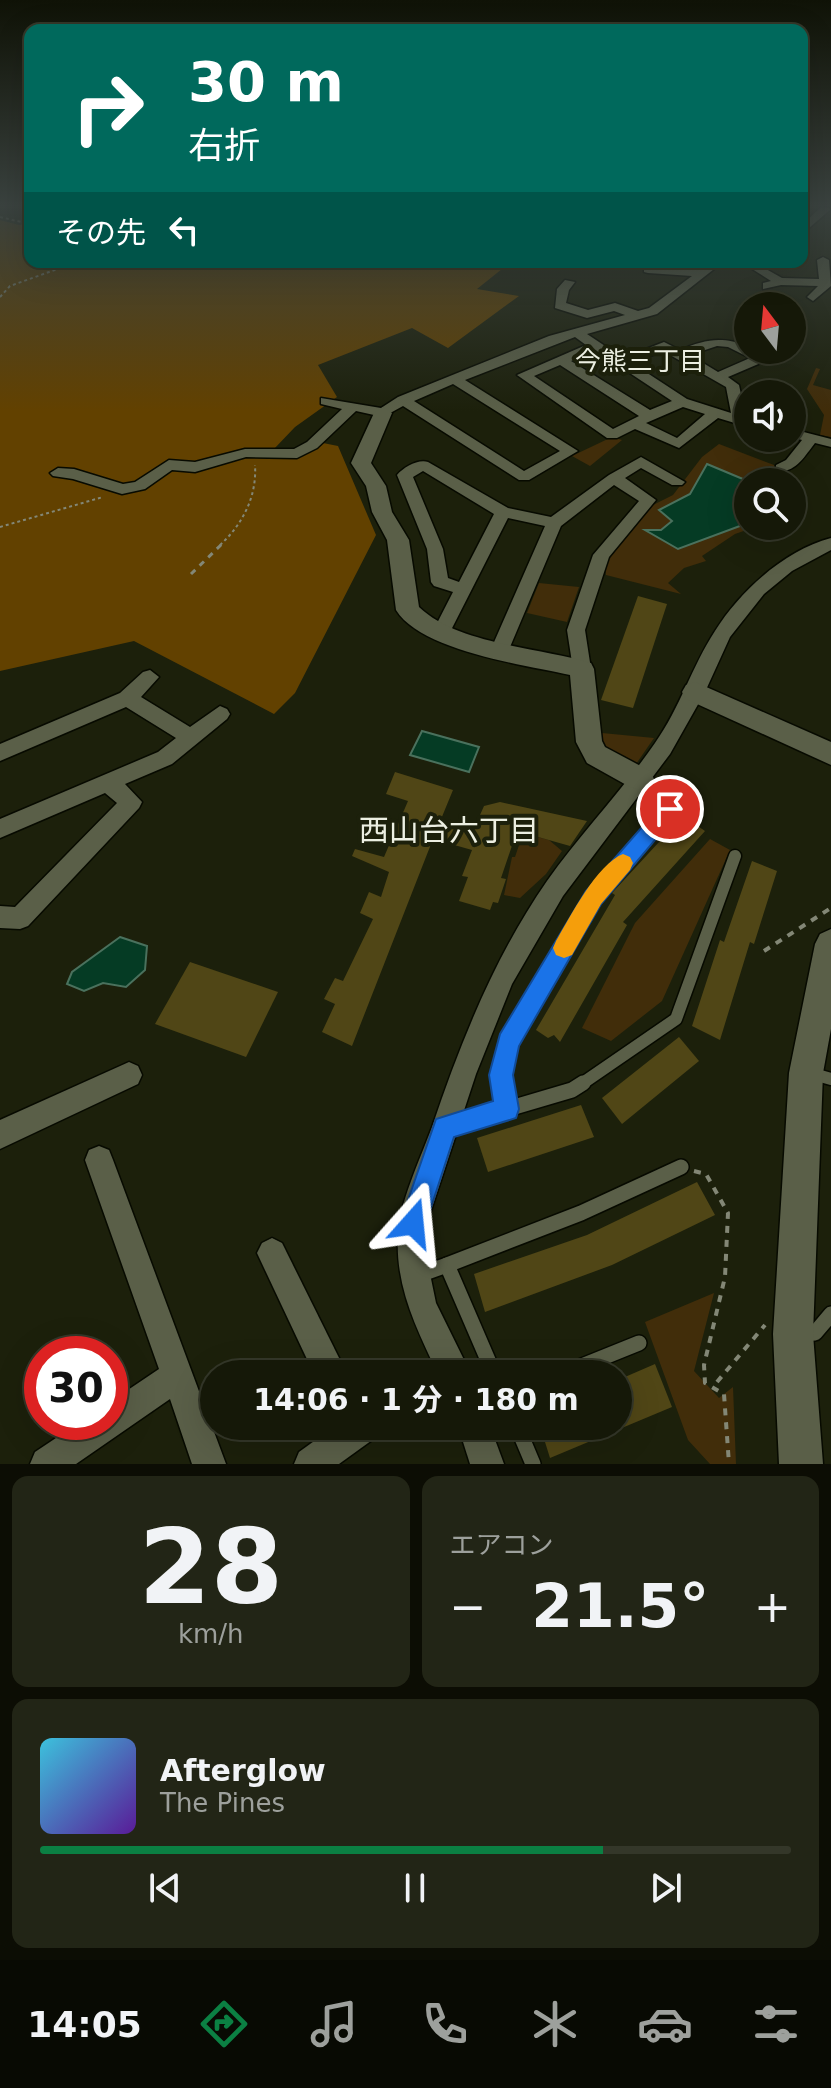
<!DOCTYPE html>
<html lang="ja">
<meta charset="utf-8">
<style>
:root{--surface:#151808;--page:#222516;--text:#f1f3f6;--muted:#9da09c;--line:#343729;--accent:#0b8043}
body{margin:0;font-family:"DejaVu Sans","Noto Sans JP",sans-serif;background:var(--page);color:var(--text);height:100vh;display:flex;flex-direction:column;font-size:30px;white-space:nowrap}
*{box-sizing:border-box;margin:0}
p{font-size:26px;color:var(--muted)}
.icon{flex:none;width:44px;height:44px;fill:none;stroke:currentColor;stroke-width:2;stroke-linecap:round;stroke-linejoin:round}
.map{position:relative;height:1464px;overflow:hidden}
.sheet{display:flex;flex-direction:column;gap:12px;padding:12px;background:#0c0d04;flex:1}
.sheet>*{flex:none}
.guide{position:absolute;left:24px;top:24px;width:784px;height:244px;border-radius:16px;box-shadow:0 8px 32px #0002,0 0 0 2px var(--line);background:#00695c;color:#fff;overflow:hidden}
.needle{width:52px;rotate:344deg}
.fabs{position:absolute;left:734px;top:292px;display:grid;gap:16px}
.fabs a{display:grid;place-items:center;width:72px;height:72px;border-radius:50%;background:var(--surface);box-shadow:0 8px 32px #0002,0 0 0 2px var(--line);font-size:40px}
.speed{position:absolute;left:24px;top:1336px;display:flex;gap:16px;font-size:40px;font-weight:700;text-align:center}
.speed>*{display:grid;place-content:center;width:104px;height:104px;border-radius:50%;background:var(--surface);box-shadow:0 8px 32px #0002,0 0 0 2px var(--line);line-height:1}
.speed .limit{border:12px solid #d22;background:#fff;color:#111}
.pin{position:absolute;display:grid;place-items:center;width:68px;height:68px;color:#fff;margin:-34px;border:4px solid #fff;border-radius:50%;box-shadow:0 2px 8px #0007}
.me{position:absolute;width:88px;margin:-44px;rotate:18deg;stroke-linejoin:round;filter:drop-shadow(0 0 6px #0008)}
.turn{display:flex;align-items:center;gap:28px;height:168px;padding:0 32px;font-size:36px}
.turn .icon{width:104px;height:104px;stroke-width:2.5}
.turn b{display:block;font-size:56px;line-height:68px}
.then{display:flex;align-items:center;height:76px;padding:0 32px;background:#0003;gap:16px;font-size:30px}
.big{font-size:60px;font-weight:700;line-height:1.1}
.sheet .widget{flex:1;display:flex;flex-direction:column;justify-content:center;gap:12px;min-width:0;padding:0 28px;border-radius:16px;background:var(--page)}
.sheet .dial{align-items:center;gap:0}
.dial b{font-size:104px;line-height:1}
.song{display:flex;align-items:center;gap:24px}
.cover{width:96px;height:96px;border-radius:12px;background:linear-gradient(135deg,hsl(190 70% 55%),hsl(270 70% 35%))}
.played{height:8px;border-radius:4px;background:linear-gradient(90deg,var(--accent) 75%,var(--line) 75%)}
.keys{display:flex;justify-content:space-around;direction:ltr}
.heat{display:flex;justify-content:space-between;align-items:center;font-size:44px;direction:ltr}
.sheet .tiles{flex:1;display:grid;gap:12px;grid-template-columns:1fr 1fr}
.widget:last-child{grid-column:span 2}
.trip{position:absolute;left:200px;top:1360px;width:432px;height:80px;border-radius:40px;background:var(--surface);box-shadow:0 8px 32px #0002,0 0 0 2px var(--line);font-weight:700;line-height:80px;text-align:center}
.tabs{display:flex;height:128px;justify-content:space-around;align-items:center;background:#080a03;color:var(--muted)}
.tabs .icon{width:56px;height:56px}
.tabs .current{color:var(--accent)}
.tabs b{font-size:36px;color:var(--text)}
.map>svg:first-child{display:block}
</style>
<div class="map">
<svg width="831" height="1464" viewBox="0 0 831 1464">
<rect width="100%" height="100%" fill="#1c200b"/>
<g fill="#412d0a">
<path d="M816,368L820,369L813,385L831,390V437L820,435L824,415L807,389Z"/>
<path d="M612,437L622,440L590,466L572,456Z"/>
<path d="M719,444L774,465L778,482H748V526H758L735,534L702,556L706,561L684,568L668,583L681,594L606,575L605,566L621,540L651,506L673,495L702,457Z"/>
<path d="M539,583L579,587L567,622L527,613Z"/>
<path d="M602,733L654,738L636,764L605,750L597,740Z"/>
<path d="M530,835L549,840L562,851L546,874L520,898L504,895L512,857H515L521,839H528Z"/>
<path d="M710,839L730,850L662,1001L611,1041L582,1028L635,923Z"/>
<path d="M714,1293L694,1371L719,1398L733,1387L736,1464H710L688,1440L645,1322Z"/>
</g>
<path fill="#624100" d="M0,220L19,225L30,223V262H564L507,265L477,289L519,296L448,348L412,328L318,365L337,397L295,427L274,449L293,451L318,442L338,446L376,535L295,693L274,714L134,641L0,671Z"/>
<g fill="#053b24" stroke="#4a715d" stroke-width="2">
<path d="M707,464L750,482L748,523L678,549L645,530H661L672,521L659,510L690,494Z"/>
<path d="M422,731L479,747L469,772L410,755Z"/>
<path d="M120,937L147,946L145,970L126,987L103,983L84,991L67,984L72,972Z"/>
</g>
<g fill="#504616">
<path d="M638,596L667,604L633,708L601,700Z"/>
<path d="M395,772L453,790L439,824L472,833L484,806L500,802L587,821L570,846L517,831L501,878L506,879L498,903L493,902L490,910L459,901L468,877L462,876L472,850L433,839L352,1046L322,1032L335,1004L324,999L335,978L343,981L373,919L360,913L369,892L381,897L389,872L352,856L355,849L384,857L408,801L386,794Z"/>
<path d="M683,816L705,831L623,922L627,925L560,1042L554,1035L548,1038L536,1030L615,895L612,893Z"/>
<path d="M752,861L777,871L754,944L750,942L720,1040L692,1026L720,940L724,942Z"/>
<path d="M190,962L278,992L246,1057L155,1024Z"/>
<path d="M679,1037L699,1061L622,1124L602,1098Z"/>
<path d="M581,1105L594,1137L488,1172L477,1138Z"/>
<path d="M697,1182L715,1215L612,1265L485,1312L474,1274L587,1235Z"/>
<path d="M655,1364L672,1407L550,1458L540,1426H618V1380Z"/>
</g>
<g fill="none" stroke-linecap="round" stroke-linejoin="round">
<defs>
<g id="service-far1">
<path d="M810,1073L831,1079"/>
<path d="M503,1085L501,1075L508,1042L594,898L670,809"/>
<path d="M580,1085L676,1019L735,856"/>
</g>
<g id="service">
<path d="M502,1083L507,1109"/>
<path d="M450,1126L572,1090L583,1083"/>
<path d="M419,1275L447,1265"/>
<path d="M802,1334L815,1333L831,1314"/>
<path d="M494,1374L447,1265L581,1213L681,1167"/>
<path d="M562,1374L639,1343"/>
<path d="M517,1426L533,1464"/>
</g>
<g id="minor">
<path d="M822,206L831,209L802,234V225Z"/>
<path d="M823,257L829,260L831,286L813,301L807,297L818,286L781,285L763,289V283L771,281L749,267L759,265L782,278L819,279L817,260Z"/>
<path d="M710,262H723L657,314L587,334L623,358L664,342L680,350C705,339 722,336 748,346V350H756L765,359L763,362L728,377L739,385L748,427L718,418L679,448L635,429L617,438H607L517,375L586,345L575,337L465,380L578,451L529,480H519L403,406L383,417L356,411L317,448L297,458L246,457L195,472L172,470L145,489L122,494L73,479L53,476L50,473L58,468L74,469L123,484L135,482L169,460L195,462L245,449H294L307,442L342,409L321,404V398L381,408L398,397L549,336L625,315L614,311L587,318L555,308L557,289L565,280L575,282L569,290L566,303L588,310L615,303L638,311L649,308L692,276L648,273L644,272V268L700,269ZM717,346L728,347L750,358L718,372L690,355ZM595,350L672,401L650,410L571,361ZM663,351L726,387L731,413L687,399L632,363ZM560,365L639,416L613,429L534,376ZM453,384L560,451L524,471L414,401ZM683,407L705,414L677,438L646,423Z"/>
<path d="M792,429L831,439V447L815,443C804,457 795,474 776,471V465L786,460L802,440L792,437Z"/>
<path d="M641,457L685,482L682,485H672L641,468L625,478L656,500L609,557L585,630L591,669L589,674L582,676L573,669L567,630L593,555L639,501L614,485L561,526L507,654H493L491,649L545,526L508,518L447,638H435L432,633L453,592L434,586L431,582L427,549L397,475C404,467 418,459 428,462L508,508L551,517L609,475ZM423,471L494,514L459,582L448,578L443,549L413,477Z"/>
<path d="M831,538V550L792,571L764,594L730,637L705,692L670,754L563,896L512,984L476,1074L427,1223L429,1269L436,1303L471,1374H438C415,1326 392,1280 399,1225C402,1198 422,1154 432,1127C461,1041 495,956 547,881C581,833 622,791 655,743C680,708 692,666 715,631C740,591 785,550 831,538Z"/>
<path d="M150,670L159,677L141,697L190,727L220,706L227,709L230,714L227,719L172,764L125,784L142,802L139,808L28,926L20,929L0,928V906L15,907L117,803L105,793L0,838V819L158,752L176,738L126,707L0,761V744L120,693L143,672Z"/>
<path d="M129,1062L138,1066L142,1075L138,1084L0,1149V1120Z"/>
<path d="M99,1146L109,1150L113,1160L226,1464H192L170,1399L76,1464H30L35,1452L80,1422H110V1402L159,1369L85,1160L89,1150Z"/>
<path d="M272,1238L282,1243L347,1374H314L257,1253L262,1243Z"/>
<path d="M335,1426H379L375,1438L339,1464H294L299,1452Z"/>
<path d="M458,1426H490L504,1464H470Z"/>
</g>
<g id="tertiary">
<path d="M383,407L392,413L371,463L386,486L392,512L409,540L419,607C459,645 539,647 591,663L594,669L602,741L605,747L650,771L654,779L650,787L640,790L630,787L587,763L576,742L570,675C525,665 421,651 396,610L387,540L372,512L366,486L351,463L374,413Z"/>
<path d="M695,682L831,742V765L686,699L682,692L686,685Z"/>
<path d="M831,929V1029L823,1073L813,1334L823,1464H779L773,1334L789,1073L815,944L820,934Z"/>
</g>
</defs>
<use href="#service-far1" stroke="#070a00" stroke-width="15"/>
<use href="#service" stroke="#070a00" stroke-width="18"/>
<use href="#minor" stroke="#070a00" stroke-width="3"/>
<use href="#tertiary" stroke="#070a00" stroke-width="3"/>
<g stroke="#838776" stroke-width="2" stroke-dasharray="3 3" stroke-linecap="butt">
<path d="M0,217L30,224"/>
<path d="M0,297L10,286L77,262"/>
<path d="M0,527L103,497"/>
<path d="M220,545C243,524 257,496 255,465"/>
</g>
<path stroke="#838776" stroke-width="3" stroke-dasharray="6 6" stroke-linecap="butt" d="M191,574L223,543"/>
<g stroke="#838776" stroke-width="4" stroke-dasharray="7 7" stroke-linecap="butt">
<path d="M764,951L831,908"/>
<path d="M694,1171L706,1174L728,1213L725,1277L704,1365L705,1383L724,1394L729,1464"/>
<path d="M717,1382L765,1325"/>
</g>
<use href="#service-far1" stroke="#5a5f48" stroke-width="12"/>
<use href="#service" stroke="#5a5f48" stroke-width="15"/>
<use href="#minor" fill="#5a5f48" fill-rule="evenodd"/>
<use href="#tertiary" fill="#5a5f48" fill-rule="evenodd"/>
</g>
<linearGradient id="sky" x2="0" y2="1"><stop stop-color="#0f1206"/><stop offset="0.5" stop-color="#3a423f"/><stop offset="1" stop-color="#3a423f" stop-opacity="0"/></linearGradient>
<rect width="831" height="411" fill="url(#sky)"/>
<path fill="#1a73e8" stroke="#114b97" stroke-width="2" d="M670,800L677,803L680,809L677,814L601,904L519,1046L513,1075L519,1109L516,1118L454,1137L423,1232L413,1236L404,1232L400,1223L436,1119L493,1101L489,1075L500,1034L586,891L663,803Z"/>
<path fill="#f59e0b" d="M623,854L630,857L633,863L630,870L601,904L572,955L564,958L556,955L553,948L556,941C570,917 597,864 623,854Z"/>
<g text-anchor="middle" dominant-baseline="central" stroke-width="8" stroke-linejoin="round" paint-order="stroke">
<g font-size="26" fill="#ecefe2" stroke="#1c200b">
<text x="640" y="361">今熊三丁目</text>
</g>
<g font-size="30" fill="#ecefe2" stroke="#1c200b">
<text x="449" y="830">西山台六丁目</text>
</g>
</g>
</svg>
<div class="fabs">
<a><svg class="needle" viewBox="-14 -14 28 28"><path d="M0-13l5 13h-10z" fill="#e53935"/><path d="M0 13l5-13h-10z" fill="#9da09c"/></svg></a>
<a><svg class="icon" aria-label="sound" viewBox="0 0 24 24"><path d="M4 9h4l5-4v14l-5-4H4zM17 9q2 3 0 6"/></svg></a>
<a><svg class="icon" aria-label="search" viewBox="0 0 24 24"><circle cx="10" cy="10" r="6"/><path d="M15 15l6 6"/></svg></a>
</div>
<div class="speed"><div class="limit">30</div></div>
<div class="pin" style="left:670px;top:809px;background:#d93025"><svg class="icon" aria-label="arrive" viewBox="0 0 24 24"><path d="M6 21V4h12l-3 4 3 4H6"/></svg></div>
<svg class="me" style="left:413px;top:1223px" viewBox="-20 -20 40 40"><path d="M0-17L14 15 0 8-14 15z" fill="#1a73e8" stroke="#fff" stroke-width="4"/></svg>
<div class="trip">14:06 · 1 分 · 180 m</div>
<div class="guide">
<div class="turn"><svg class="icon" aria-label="right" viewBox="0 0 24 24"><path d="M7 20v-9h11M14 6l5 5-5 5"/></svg><div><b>30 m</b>右折</div></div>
<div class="then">その先<svg class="icon" aria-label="left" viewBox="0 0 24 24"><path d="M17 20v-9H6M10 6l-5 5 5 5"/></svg></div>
</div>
</div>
<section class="sheet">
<div class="tiles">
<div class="widget dial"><b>28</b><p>km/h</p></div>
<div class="widget"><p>エアコン</p>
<div class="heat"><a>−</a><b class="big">21.5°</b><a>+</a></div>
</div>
<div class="widget">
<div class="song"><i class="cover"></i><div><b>Afterglow</b><p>The Pines</p></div></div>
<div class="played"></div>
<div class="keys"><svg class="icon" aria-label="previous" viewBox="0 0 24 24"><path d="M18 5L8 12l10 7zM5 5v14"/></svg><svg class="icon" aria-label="pause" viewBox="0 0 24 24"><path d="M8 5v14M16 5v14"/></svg><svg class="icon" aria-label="next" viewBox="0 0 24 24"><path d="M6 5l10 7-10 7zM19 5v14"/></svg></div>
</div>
</div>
</section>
<nav class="tabs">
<b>14:05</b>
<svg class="icon current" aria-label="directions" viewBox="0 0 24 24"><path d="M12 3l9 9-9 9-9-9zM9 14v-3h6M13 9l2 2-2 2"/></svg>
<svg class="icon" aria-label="music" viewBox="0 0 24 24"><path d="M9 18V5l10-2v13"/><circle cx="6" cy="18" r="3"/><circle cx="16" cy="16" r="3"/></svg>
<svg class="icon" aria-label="phone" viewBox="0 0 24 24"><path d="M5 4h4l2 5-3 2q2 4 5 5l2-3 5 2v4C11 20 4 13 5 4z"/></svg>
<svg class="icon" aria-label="climate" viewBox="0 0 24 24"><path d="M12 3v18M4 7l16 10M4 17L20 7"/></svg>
<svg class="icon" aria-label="car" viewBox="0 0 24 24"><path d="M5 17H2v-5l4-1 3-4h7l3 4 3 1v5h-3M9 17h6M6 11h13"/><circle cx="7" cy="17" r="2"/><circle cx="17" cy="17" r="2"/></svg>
<svg class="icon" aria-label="filters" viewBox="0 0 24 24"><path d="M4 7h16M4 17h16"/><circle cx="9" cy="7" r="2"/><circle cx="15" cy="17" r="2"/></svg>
</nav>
